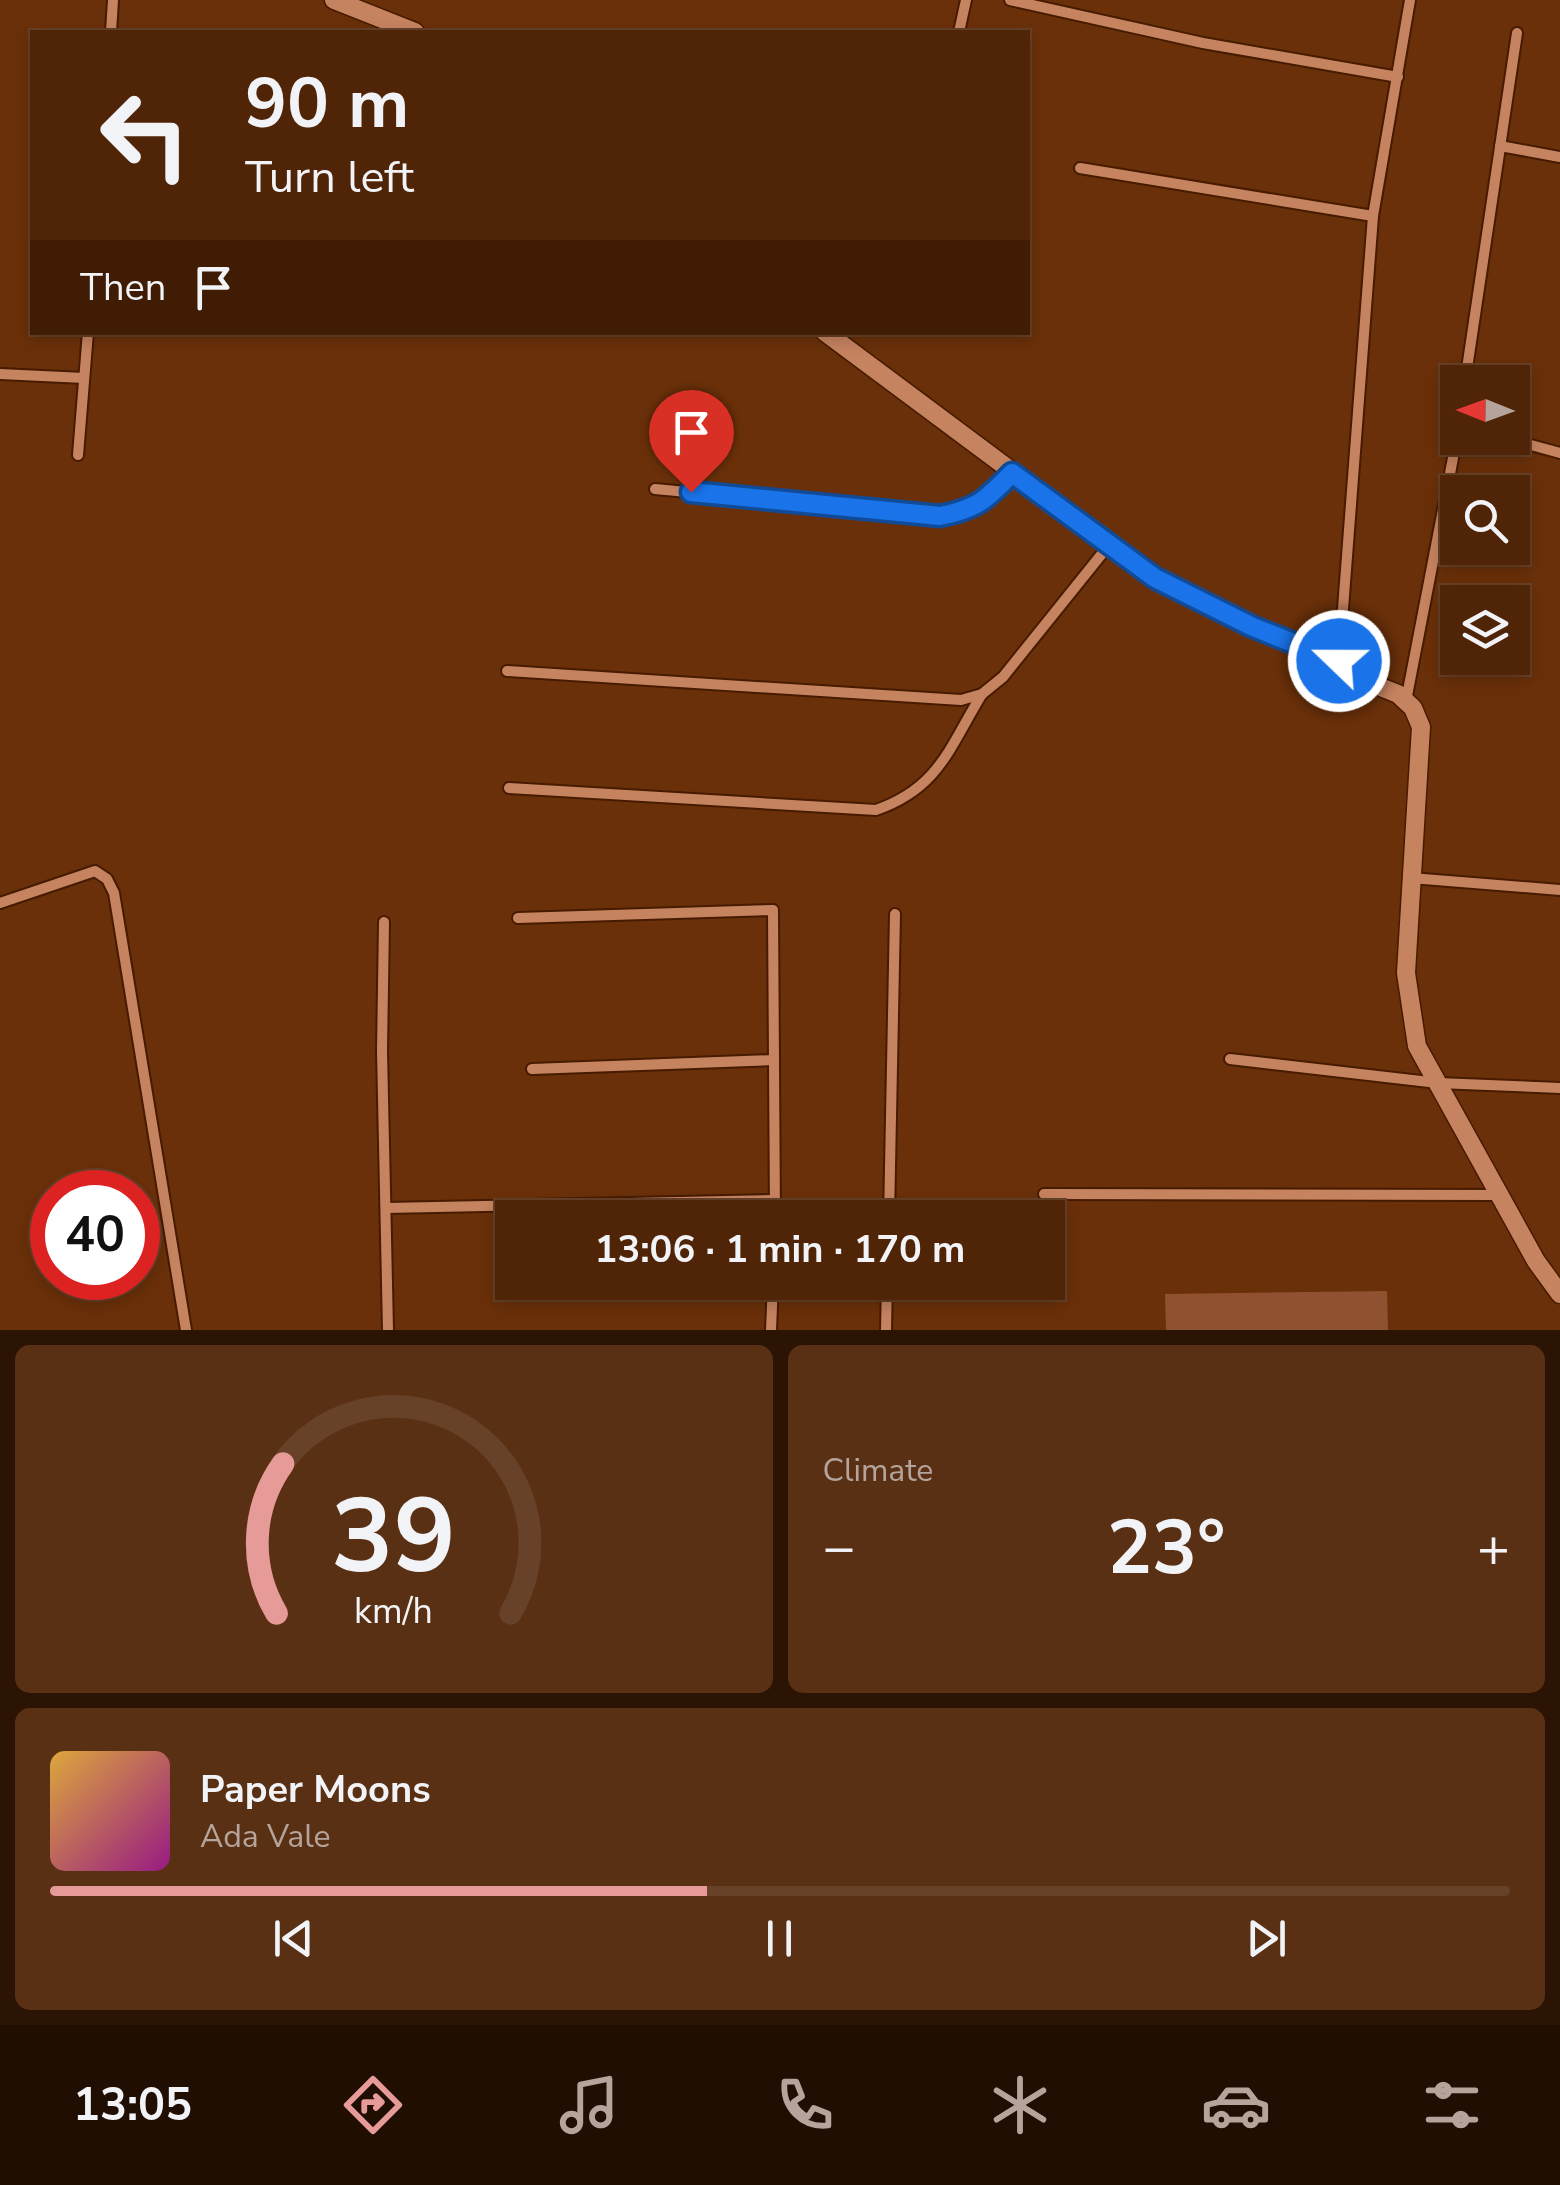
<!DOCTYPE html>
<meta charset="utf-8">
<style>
:root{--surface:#502407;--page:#5a3015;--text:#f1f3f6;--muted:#b4a49b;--line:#674128;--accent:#e69b98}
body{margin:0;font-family:"Nunito Sans",sans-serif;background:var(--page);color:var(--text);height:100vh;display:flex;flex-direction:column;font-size:38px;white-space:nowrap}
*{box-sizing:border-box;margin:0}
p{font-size:32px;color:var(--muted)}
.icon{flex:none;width:55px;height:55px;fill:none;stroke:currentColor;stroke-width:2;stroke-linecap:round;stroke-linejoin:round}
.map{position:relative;height:1330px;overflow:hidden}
.side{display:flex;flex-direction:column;gap:15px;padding:15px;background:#2c1404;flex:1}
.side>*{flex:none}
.guide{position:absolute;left:30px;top:30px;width:1000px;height:305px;border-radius:0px;box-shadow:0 5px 15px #0003,0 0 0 2px var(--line);background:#502407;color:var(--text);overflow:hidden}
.needle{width:65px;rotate:271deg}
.fabs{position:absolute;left:1440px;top:365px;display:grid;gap:20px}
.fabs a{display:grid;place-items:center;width:90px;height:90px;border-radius:0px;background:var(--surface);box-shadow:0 5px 15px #0003,0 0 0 2px var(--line);font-size:50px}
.speed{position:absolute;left:30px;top:1170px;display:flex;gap:20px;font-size:50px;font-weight:700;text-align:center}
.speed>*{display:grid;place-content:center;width:130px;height:130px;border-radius:50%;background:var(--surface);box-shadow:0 5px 15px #0003,0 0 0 2px var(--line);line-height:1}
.speed .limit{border:15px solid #d22;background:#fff;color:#111}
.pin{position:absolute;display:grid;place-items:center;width:85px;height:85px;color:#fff;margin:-102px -42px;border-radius:50% 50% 50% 0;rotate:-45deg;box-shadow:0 0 10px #0007}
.pin .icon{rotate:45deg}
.me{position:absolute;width:110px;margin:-55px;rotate:292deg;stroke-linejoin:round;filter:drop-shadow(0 0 8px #0008)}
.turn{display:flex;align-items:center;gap:35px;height:210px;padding:0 50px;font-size:45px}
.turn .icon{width:130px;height:130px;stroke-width:2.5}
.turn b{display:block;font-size:70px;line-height:85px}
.then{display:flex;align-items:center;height:95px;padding:0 50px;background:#0003;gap:20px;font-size:38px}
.big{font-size:75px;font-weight:700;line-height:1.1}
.side .widget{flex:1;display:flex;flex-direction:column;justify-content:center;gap:15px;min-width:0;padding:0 35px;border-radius:15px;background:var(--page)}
.side .dial{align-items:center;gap:0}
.dial svg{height:260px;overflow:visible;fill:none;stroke:var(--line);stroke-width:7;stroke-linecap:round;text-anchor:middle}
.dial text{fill:var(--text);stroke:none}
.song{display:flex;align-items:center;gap:30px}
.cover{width:120px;height:120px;border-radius:15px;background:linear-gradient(135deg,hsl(40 70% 55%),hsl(310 70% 35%))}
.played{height:10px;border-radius:5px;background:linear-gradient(90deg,var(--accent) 45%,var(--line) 45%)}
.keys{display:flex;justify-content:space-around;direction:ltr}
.heat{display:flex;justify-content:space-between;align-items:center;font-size:55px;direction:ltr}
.side .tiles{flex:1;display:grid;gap:15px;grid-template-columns:1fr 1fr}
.widget:last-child{grid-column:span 2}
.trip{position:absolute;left:495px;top:1200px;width:570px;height:100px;border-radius:0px;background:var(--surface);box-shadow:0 5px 15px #0003,0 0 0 2px var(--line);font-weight:700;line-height:100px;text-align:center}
.tabs{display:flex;height:160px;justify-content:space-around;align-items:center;background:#200e03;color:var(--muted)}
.tabs .icon{width:70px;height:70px}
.tabs .selected{color:var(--accent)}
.tabs b{font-size:45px;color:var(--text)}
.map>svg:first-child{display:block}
</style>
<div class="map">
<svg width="1560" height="1330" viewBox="0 0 1560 1330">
<rect width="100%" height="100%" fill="#6a3009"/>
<path fill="#8f512f" d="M1387,1291L1388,1330H1166L1165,1294Z"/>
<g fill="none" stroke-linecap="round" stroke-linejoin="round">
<defs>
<g id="minor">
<path d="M1010,0L1203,43L1398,77"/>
<path d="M111,32L113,0"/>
<path d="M959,32L966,0"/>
<path d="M1500,146L1560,157"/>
<path d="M1080,168L1373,216"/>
<path d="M0,374L84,378"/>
<path d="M1465,382L1517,33"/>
<path d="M1505,438L1560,453"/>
<path d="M78,455L88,332"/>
<path d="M655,489L940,516C977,509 986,500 1012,473"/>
<path d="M1339,661L1373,216L1410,0"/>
<path d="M507,671L961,700L982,694L1003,677L1109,545"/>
<path d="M1406,701L1458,432"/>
<path d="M509,788L876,810C939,788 949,748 982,694"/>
<path d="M1411,878L1560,890"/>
<path d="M0,903L95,871L107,879L114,893L186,1330"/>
<path d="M518,918L773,910L775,1218"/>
<path d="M384,922L382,1051L388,1330"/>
<path d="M1230,1059L1438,1083L1560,1088"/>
<path d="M532,1069L774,1060"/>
<path d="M1044,1194L1499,1195"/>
<path d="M386,1208L775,1200"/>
<path d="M889,1218L895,914"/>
<path d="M771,1330L773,1282"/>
<path d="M886,1330L887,1282"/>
</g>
<g id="tertiary">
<path d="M334,0L415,32"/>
<path d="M825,332L1155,578L1253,627L1339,661L1363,680L1398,694L1413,708L1421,727L1406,973L1417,1046L1536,1261L1560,1294"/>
</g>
</defs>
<use href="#minor" stroke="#461b00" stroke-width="14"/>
<use href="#tertiary" stroke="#461b00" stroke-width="21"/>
<use href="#minor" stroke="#c68360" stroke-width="10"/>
<use href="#tertiary" stroke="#c68360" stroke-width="18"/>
</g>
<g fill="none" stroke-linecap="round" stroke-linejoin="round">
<defs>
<path id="route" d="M691,492L940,516C977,509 986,500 1012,473L1155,578L1253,627L1339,661"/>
</defs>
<use href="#route" stroke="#114b97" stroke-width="25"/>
<use href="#route" stroke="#1a73e8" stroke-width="18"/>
</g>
</svg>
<div class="fabs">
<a><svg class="needle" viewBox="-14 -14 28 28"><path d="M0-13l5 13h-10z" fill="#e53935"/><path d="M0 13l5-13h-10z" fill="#b4a49b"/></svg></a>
<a><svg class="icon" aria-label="search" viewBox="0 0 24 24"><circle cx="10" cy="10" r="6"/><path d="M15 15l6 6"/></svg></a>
<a><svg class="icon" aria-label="layers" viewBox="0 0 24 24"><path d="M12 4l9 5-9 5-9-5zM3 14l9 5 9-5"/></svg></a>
</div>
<div class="speed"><div class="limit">40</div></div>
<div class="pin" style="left:691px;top:492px;background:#d93025"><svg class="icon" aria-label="arrive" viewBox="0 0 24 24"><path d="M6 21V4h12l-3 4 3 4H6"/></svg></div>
<svg class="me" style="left:1339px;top:661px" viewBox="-20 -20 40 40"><circle r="17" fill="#1a73e8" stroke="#fff" stroke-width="3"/><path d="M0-11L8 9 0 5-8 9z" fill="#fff"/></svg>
<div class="trip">13:06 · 1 min · 170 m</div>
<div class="guide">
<div class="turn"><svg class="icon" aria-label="left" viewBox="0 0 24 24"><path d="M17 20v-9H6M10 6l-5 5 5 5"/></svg><div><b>90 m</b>Turn left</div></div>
<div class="then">Then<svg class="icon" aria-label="arrive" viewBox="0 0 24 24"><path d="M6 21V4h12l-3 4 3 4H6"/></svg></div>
</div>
</div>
<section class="side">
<div class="tiles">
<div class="widget dial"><svg viewBox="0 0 100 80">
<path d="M14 69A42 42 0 1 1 86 69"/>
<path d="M14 69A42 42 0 0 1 16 23" stroke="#e69b98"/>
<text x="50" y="56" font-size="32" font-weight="700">39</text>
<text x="50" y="72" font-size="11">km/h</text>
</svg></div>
<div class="widget"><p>Climate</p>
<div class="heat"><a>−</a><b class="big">23°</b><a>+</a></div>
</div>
<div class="widget">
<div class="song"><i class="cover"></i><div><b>Paper Moons</b><p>Ada Vale</p></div></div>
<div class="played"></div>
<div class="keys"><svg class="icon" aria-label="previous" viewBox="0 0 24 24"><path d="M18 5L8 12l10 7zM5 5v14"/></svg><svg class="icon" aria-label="pause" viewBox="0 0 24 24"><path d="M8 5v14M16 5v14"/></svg><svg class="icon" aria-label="next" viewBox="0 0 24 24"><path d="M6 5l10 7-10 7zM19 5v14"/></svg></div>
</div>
</div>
</section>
<nav class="tabs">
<b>13:05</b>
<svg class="icon selected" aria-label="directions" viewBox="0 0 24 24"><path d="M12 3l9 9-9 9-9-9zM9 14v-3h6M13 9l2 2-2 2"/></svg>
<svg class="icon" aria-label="music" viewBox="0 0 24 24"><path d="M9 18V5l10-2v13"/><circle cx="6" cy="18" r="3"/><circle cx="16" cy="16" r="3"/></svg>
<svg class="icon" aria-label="phone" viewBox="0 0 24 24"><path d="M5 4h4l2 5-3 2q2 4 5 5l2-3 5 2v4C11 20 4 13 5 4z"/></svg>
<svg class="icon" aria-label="climate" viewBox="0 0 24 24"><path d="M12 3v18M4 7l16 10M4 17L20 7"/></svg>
<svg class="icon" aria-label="car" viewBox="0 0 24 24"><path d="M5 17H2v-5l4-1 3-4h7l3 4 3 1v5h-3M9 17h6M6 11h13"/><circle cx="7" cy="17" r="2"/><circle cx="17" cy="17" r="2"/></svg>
<svg class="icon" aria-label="filters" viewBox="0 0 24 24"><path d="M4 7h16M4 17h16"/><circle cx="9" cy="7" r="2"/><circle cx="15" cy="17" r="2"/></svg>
</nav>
